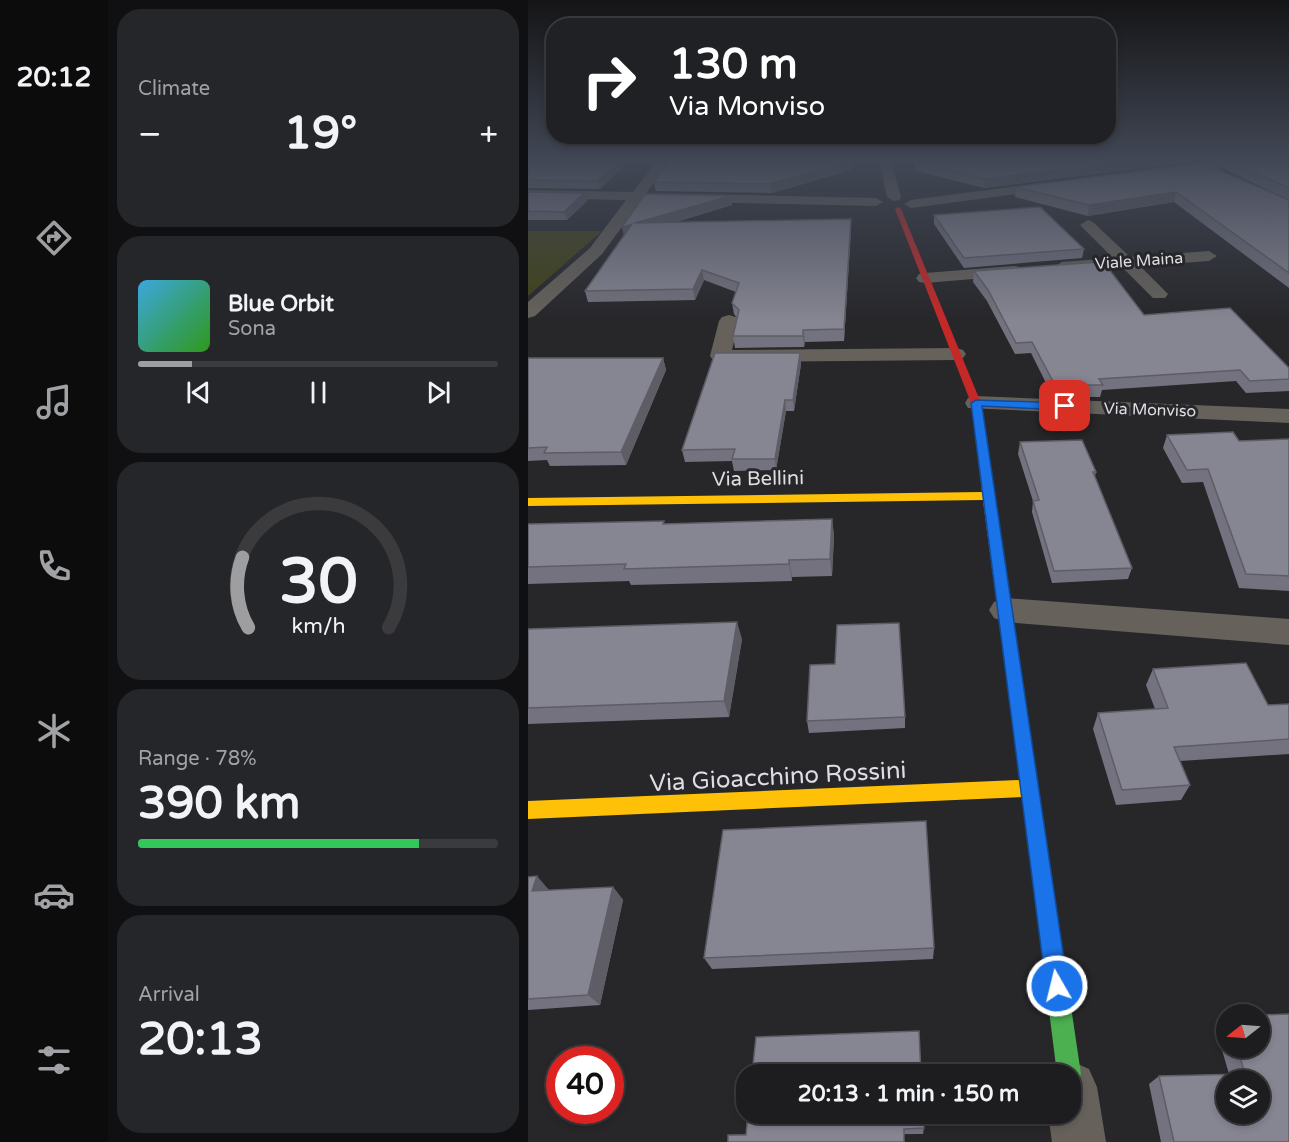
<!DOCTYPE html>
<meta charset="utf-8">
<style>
:root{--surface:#1d1d20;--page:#252629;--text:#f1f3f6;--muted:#a0a2a5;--line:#3b3b3e;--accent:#9e9ea1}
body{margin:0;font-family:"Varela Round",sans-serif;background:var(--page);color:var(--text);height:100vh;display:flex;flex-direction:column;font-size:22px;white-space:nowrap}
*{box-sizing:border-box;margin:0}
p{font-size:20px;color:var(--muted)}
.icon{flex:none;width:33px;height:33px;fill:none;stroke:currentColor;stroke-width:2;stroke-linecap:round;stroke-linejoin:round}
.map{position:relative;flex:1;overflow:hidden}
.details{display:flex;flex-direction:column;gap:9px;padding:9px;background:#101012;width:420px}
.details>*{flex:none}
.banner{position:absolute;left:18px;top:18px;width:570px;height:126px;border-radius:24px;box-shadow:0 3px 9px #0003,0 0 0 2px var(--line);background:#202124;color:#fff;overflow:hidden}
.needle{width:39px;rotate:253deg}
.buttons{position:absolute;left:688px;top:1004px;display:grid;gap:12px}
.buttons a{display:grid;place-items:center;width:54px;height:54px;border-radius:50%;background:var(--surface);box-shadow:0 3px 9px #0003,0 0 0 2px var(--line);font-size:30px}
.speed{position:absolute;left:18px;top:1046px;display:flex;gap:12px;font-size:30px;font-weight:700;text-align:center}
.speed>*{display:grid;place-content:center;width:78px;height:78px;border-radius:50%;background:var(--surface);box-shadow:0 3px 9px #0003,0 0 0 2px var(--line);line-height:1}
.speed .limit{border:9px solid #d22;background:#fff;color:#111}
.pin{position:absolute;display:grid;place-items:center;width:51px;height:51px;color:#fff;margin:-26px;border-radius:12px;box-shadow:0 3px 9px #0006}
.me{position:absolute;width:66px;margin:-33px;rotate:352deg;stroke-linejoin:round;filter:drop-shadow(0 0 4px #0008)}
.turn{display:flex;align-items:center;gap:21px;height:126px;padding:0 24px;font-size:27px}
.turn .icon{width:78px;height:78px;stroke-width:2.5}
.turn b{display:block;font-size:42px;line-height:51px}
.big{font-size:45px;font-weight:800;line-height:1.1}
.details .widget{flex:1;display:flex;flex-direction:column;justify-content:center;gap:9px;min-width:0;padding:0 21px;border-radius:24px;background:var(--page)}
.details .dial{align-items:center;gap:0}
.dial svg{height:156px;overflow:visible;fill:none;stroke:var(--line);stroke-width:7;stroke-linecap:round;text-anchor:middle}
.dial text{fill:var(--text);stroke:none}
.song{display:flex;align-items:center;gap:18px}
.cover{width:72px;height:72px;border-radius:9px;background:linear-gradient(135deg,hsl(200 70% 55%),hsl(110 70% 35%))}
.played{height:6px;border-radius:3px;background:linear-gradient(90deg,var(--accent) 15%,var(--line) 15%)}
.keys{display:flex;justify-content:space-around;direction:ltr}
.heat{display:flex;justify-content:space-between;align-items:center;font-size:33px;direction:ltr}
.charge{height:9px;border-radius:4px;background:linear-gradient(90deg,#34c759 78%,var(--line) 0)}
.trip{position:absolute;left:208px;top:1064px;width:345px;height:60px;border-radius:24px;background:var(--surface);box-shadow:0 3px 9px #0003,0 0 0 2px var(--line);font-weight:800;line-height:60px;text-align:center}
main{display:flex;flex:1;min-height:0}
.tabs{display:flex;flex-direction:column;width:108px;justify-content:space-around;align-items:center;background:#0c0c0d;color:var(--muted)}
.tabs .icon{width:42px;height:42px}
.tabs .active{color:var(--accent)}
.tabs b{font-size:27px;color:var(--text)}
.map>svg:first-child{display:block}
</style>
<main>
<nav class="tabs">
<b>20:12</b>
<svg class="icon active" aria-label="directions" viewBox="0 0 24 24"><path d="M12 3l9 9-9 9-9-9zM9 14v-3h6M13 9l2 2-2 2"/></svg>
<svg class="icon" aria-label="music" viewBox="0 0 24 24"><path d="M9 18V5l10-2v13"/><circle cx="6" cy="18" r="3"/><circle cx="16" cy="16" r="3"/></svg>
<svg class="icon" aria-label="phone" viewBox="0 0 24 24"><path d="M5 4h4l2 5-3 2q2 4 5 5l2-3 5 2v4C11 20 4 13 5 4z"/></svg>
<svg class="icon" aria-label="climate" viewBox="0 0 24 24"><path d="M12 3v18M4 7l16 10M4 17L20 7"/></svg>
<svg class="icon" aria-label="car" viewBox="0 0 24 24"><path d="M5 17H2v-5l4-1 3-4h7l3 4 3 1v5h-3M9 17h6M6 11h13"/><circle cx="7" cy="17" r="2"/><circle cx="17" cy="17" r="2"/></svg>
<svg class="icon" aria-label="filters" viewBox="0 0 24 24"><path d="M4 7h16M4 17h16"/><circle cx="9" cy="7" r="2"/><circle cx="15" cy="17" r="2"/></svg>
</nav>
<section class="details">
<div class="widget"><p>Climate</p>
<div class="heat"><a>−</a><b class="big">19°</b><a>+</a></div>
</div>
<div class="widget">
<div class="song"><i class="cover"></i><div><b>Blue Orbit</b><p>Sona</p></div></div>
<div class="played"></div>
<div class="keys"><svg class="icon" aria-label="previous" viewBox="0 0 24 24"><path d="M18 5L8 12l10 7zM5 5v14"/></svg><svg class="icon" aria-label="pause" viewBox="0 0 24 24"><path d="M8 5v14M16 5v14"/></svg><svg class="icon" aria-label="next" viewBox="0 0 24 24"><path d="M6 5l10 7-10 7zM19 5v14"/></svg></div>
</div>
<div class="widget dial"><svg viewBox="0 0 100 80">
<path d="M14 69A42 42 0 1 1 86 69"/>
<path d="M14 69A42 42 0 0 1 11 33" stroke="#9e9ea1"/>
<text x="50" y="56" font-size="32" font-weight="700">30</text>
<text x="50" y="72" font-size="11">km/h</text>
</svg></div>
<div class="widget"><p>Range · 78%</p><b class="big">390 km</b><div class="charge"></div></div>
<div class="widget"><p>Arrival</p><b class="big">20:13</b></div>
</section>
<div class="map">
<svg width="761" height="1142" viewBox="0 0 761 1142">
<rect width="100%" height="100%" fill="#27272a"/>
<path fill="#414316" d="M0,231H74L0,296Z"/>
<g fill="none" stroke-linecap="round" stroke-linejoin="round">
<g fill="#66625b" fill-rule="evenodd">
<path d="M129,161H141L118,193L348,198L355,202L348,206L113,201L74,254L7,316L0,318V302L62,248L98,200L0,198V190L105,192Z"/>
<path d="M351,161H363L373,197L371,200L366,201L359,197Z"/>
<path d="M687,161H721L715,165L641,175L635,171L641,167Z"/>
<path d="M528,181L535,185L533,188L383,208L376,204L383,200Z"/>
<path d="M560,220L565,222L602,257L681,251L689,256L681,261L612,266L640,294L637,298H625L594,267L528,271L526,267L534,262L585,258L552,225Z"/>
<path d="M486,266L492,267L495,271L492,275L397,283L391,282L388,278L391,274L397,273Z"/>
<path d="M201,315L208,317L211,321L204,350L428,348L435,350L438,354L435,358L428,360L192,362L185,360L182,356L191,321L194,317Z"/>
<path d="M448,396L761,409V423L440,408L437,403L440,398Z"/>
<path d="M477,598L761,619V645L477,622L466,618L461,610L466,602Z"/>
<path d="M543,1061L561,1069L569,1087L578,1142H524L520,1113H543V1074H522L525,1069Z"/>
</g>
<path fill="#4caf50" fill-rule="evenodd" d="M505,803L511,806L514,812L553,1074L549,1082L543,1085V1074H529L496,812L499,806Z"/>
<path fill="#ffc107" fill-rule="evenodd" d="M459,479L465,483L467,496L514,812L511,818L505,821L499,818L494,797L0,819V801L492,780L455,500L0,506V498L454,492L453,483Z"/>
<path fill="#c62828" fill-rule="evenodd" d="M370,207L373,209L453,403L465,483L463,486H455L453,483L443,403L367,209Z"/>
</g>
<g fill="#73727e">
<path d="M3,161H101L72,189L0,188V163Z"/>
<path d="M323,161V170L244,193L128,191L126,182Z"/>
<path d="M385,161H668L456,188L388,171Z"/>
<path d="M699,161H761V200L696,169Z"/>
<path d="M674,163L761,200V288L646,202L560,216L487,197L488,187Z"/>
<path d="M0,192L59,201L39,220H0Z"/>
<path d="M202,196L204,205L145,223L323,219V229L316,341L277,342L276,347L207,348L205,336L209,318L206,314L204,303L208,292L176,280L167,300L60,302L57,291L96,235L94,227Z"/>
<path d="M406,215L556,249L554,258L436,268L406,224Z"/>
<path d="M446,271L616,315L761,368V391L718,393L708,381L574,390L572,397H525L503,353L487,354L459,301L445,282Z"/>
<path d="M272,353L273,364L266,411H258L248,470L206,471L204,461L157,462L154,450Z"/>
<path d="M0,358H135L138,370L98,465L22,466L19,460L0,461Z"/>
<path d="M639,435L711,441L761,439V591L711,588L675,482L654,483L635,448Z"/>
<path d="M492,442L568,472L567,476L604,568L600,579L524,583L504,512L505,501L490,454Z"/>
<path d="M304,519L306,536L304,576L264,577V581L103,585L101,581L0,584V524H137Z"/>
<path d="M0,629L214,639L201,717L0,724Z"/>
<path d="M307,664L377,717V728L281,733L279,721Z"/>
<path d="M625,669L740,705L761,704V754L652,761L662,785L653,800L588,805L565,729L570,713L627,709L618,685Z"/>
<path d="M0,877L21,890V891L85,887L95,900L72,1005L0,1010Z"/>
<path d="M406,948L405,959L184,969L176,958Z"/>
<path d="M699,1017V1047H732L761,1142H633L621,1084L631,1076L701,1074L687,1026Z"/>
<path d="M396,1128L395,1134L200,1135Z"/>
</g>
<g fill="#5e5d66">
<path d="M91,161H101L72,189L69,181Z"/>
<path d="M323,161V170L244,193L242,184Z"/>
<path d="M599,161H668L456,188V179Z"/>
<path d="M648,192L646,202L560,216L561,205Z"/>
<path d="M56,193L59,201L39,220L36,212Z"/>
<path d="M202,196L204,205L110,233L107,223Z"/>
<path d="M323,219V229L316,341V329Z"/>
<path d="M104,224L97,237L94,227Z"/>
<path d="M174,270L176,280L167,300L165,289Z"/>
<path d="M275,330L277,342L276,347L275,336Z"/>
<path d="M272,353L273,364L266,411L265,400Z"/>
<path d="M135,358L138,370L98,465L93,452Z"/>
<path d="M257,400L258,411L248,470L247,459Z"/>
<path d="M304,519L306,536L304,576L302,559Z"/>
<path d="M261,560L264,577V581L261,564Z"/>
<path d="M209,622L214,639L201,717L196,701Z"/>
<path d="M9,876L21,890L17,904L4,891Z"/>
<path d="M85,887L95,900L72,1005L60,995Z"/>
</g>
<g fill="#868592" stroke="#5e5d66" stroke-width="1.5" fill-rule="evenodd">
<path d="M3,161H91L69,181L0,180V163Z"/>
<path d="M141,161H322L242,184L126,182Z"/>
<path d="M388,161H599L456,179Z"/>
<path d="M701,161H761V188Z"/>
<path d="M674,163L761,200V273L648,192L561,205L488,187Z"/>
<path d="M0,192L56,193L36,212L0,211Z"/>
<path d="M117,194L202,196L107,223L323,219L316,329L275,330V336H205L211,310L204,303L211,283L174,270L165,289L57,291L104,224L94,227Z"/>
<path d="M512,207L556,249L436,258L406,215Z"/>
<path d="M571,262L577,264L616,315L702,308L761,368V379L722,381L712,370L571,379L575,385H527L504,342L488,343L460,290L446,271Z"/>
<path d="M187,353H272L265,400H257L247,459H204L207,449L154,450Z"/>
<path d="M0,358H135L93,452L16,453L19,447L0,448Z"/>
<path d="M705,432L711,441L761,439V576L718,574L680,469L659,470L639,435Z"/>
<path d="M554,440L568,472H565L604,568L526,571L505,501L511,500L492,442Z"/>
<path d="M304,519L302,559L261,560V564L96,569L98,564L0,567V524L136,521L135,524Z"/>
<path d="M209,622L196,701L0,708V629Z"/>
<path d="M371,623L377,717L279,721L282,665L307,664L309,625Z"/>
<path d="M718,663L740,705L761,704V739L646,747L662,785L594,790L570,713L640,708L625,669Z"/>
<path d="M398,821L406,948L176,958L195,830Z"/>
<path d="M9,876L4,891L85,887L60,995L0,999V877Z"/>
<path d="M761,1014V1142H646L631,1076L717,1074L709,1047H732V1015ZM699,1080H732V1113H699Z"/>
<path d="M391,1031L393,1074H224L228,1037Z"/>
<path d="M220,1113H395L396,1128L376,1129V1142H200V1135H218Z"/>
</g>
<linearGradient id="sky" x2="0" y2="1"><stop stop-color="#151517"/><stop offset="0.5" stop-color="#414755"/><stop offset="1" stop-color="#414755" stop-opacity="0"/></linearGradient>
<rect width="761" height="321" fill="url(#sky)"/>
<path fill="#1a73e8" stroke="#114b97" stroke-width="1.5" d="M448,400L537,403L543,406L537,410L454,406L540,986L537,994L529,997L521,994L518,986L443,403Z"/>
<g text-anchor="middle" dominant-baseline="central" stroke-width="6" stroke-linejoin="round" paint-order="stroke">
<g font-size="16" fill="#dedee1" stroke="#26262b">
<text transform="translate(611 261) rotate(-4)">Viale Maina</text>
<text transform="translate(622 410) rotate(2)">Via Monviso</text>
</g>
<g font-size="20" fill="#dedee1" stroke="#26262b">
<text transform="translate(230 479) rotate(-1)">Via Bellini</text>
</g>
<g font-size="24" fill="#dedee1" stroke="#26262b">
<text transform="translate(250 777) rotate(-3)">Via Gioacchino Rossini</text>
</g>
</g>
</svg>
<div class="buttons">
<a><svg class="needle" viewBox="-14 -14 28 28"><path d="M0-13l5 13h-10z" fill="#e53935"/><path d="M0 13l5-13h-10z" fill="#a0a2a5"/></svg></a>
<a><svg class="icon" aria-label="layers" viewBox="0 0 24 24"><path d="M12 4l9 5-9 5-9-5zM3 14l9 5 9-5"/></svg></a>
</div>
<div class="speed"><div class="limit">40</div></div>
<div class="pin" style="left:537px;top:406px;background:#d93025"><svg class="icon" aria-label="arrive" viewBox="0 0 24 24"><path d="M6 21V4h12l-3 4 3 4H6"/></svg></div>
<svg class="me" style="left:529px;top:986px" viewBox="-20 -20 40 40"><circle r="17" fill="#1a73e8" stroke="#fff" stroke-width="3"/><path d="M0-11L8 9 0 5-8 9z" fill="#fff"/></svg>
<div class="trip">20:13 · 1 min · 150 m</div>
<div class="banner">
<div class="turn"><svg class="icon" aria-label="right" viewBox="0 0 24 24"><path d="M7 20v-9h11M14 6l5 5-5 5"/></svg><div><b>130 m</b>Via Monviso</div></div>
</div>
</div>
</main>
